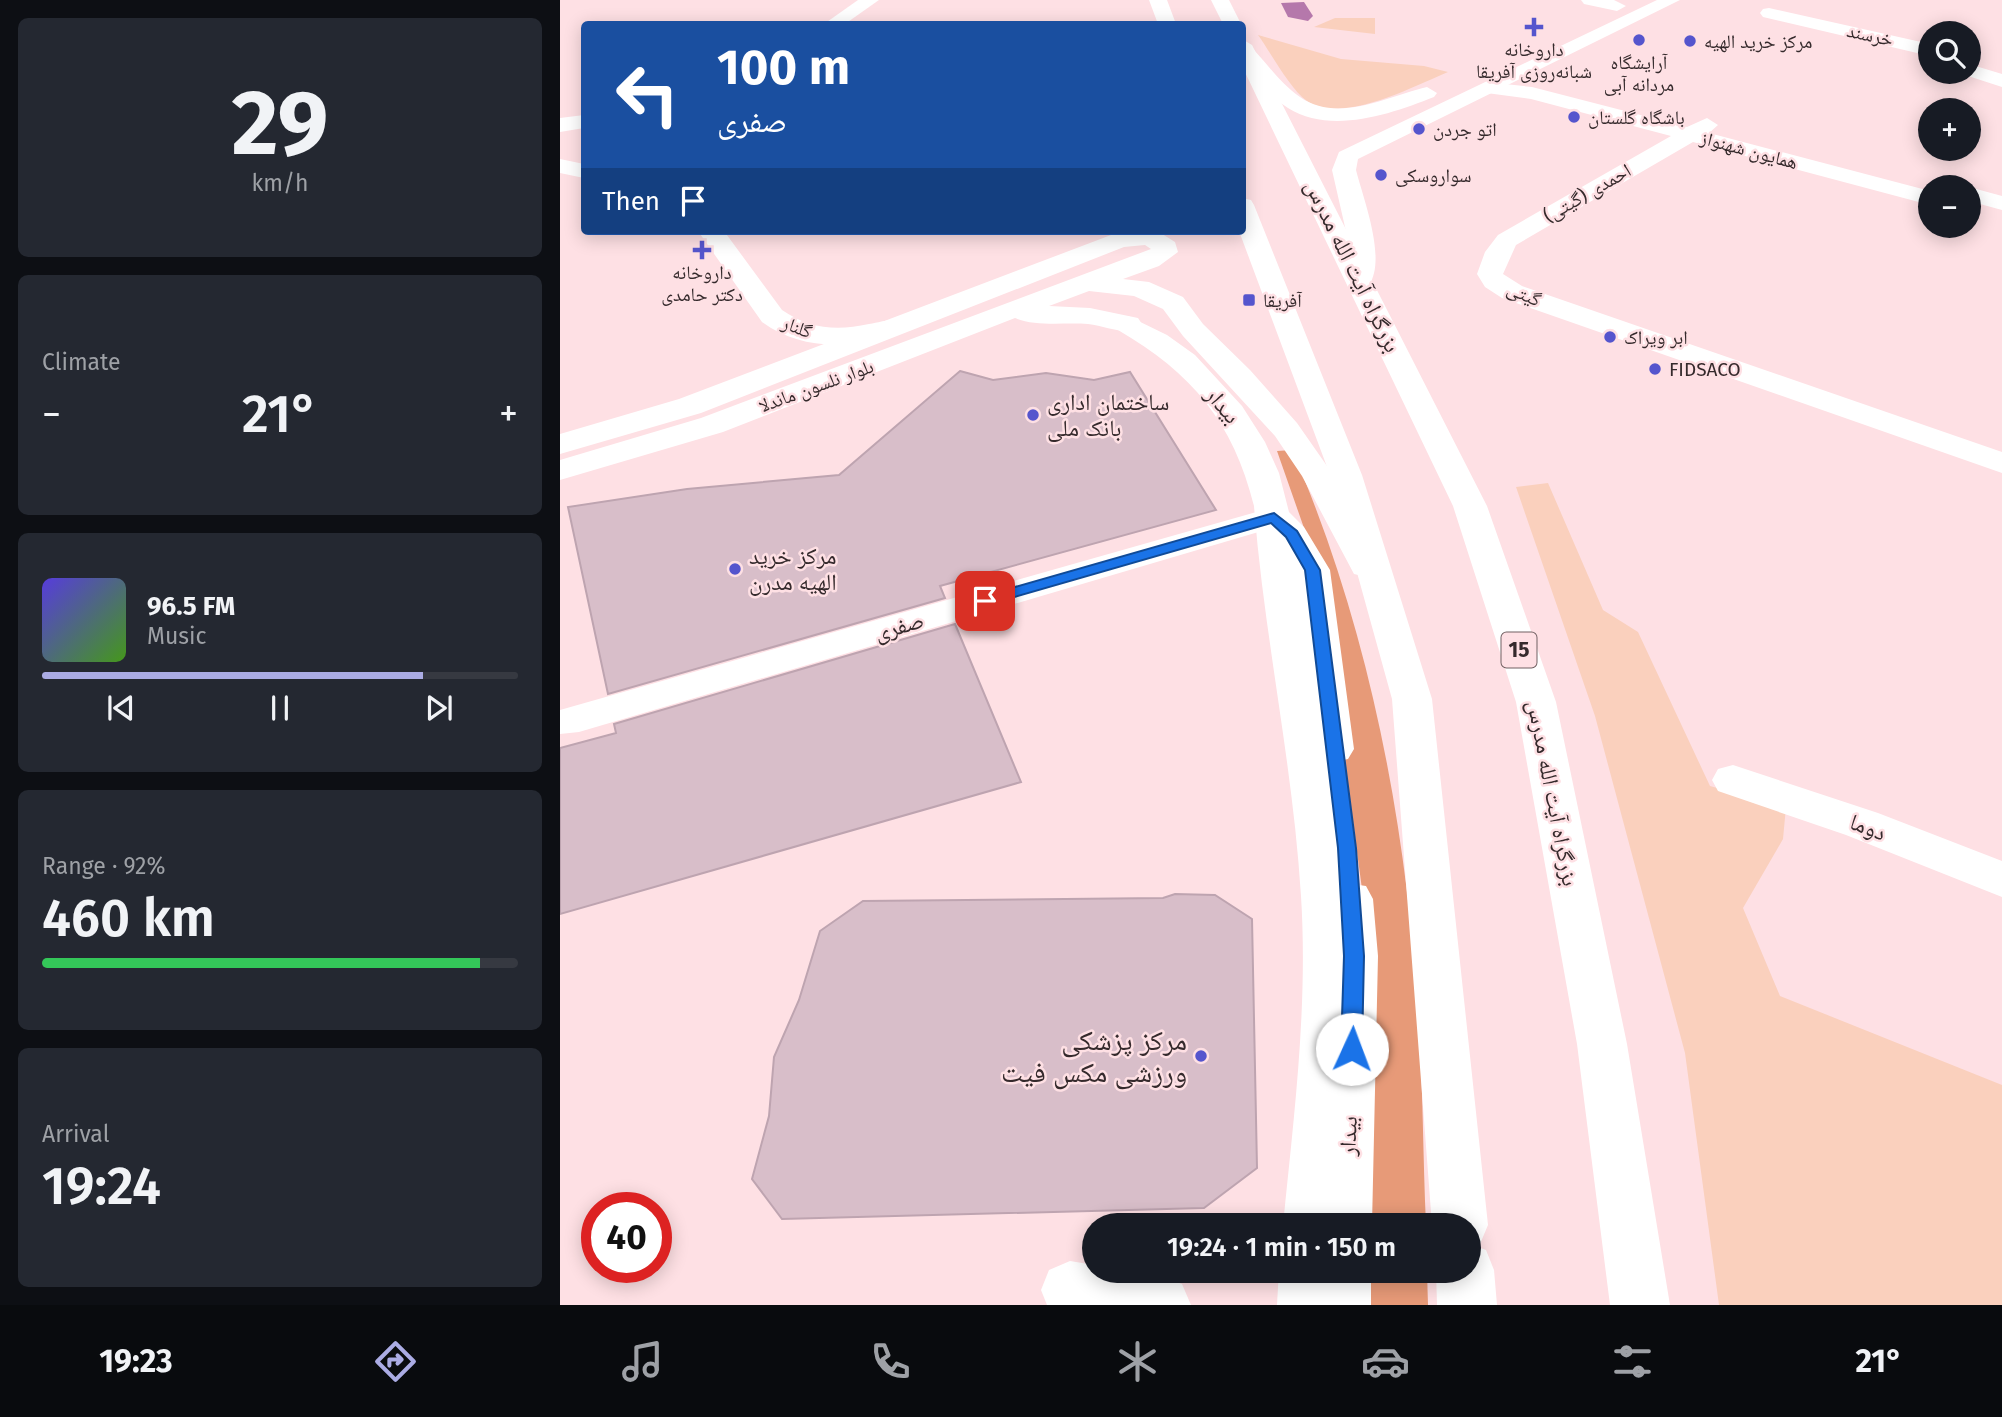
<!DOCTYPE html>
<meta charset="utf-8">
<style>
:root{--surface:#171b24;--page:#242831;--text:#f1f3f6;--muted:#9ea1a6;--line:#363941;--accent:#abace4}
body{margin:0;font-family:"Fira Sans","Noto Naskh Arabic",sans-serif;background:var(--page);color:var(--text);height:100vh;display:flex;flex-direction:column;font-size:26px;white-space:nowrap}
*{box-sizing:border-box;margin:0}
p{font-size:23px;color:var(--muted)}
.icon{flex:none;width:38px;height:38px;fill:none;stroke:currentColor;stroke-width:2;stroke-linecap:round;stroke-linejoin:round}
.map{position:relative;flex:1;overflow:hidden}
.drawer{display:flex;flex-direction:column;gap:18px;padding:18px;background:#0d0f14;width:560px}
.drawer>*{flex:none}
.top-card{position:absolute;left:21px;top:21px;width:665px;height:214px;border-radius:7px;box-shadow:0 4px 18px #0003;background:#1a4fa0;color:#fff;overflow:hidden}
.fabs{position:absolute;left:1358px;top:21px;display:grid;gap:14px}
.fabs a{display:grid;place-items:center;width:63px;height:63px;border-radius:50%;background:var(--surface);box-shadow:0 4px 18px #0003;font-size:35px}
.speed{position:absolute;left:21px;top:1192px;display:flex;gap:14px;font-size:35px;font-weight:700;text-align:center}
.speed>*{display:grid;place-content:center;width:91px;height:91px;border-radius:50%;background:var(--surface);box-shadow:0 4px 18px #0003;line-height:1}
.speed .limit{border:10px solid #d22;background:#fff;color:#111}
.pin{position:absolute;display:grid;place-items:center;width:60px;height:60px;color:#fff;margin:-30px;border-radius:14px;box-shadow:0 4px 10px #0006}
.me{position:absolute;width:77px;margin:-38px;rotate:2deg;stroke-linejoin:round;filter:drop-shadow(0 0 5px #0008)}
.turn{display:flex;align-items:center;gap:24px;height:147px;padding:0 21px;font-size:32px}
.turn .icon{width:91px;height:91px;stroke-width:2.5}
.turn b{display:block;font-size:49px;line-height:60px}
.then{display:flex;align-items:center;height:66px;padding:0 21px;background:#0003;gap:14px;font-size:26px}
.big{font-size:52px;font-weight:600;line-height:1.1}
.drawer .card{flex:1;display:flex;flex-direction:column;justify-content:center;gap:10px;min-width:0;padding:0 24px;border-radius:10px;background:var(--page)}
.drawer .dial{align-items:center;gap:0}
.dial b{font-size:91px;line-height:1}
.song{display:flex;align-items:center;gap:21px}
.cover{width:84px;height:84px;border-radius:10px;background:linear-gradient(135deg,hsl(250 70% 55%),hsl(100 70% 35%))}
.played{height:7px;border-radius:4px;background:linear-gradient(90deg,var(--accent) 80%,var(--line) 80%)}
.keys{display:flex;justify-content:space-around;direction:ltr}
.heat{display:flex;justify-content:space-between;align-items:center;font-size:38px;direction:ltr}
.charge{height:10px;border-radius:5px;background:linear-gradient(90deg,#34c759 92%,var(--line) 0)}
.trip{position:absolute;left:522px;top:1213px;width:399px;height:70px;border-radius:35px;background:var(--surface);box-shadow:0 4px 18px #0003;font-weight:600;line-height:70px;text-align:center}
.dock{display:flex;height:112px;justify-content:space-around;align-items:center;background:#090b0e;color:var(--muted)}
.dock .icon{width:49px;height:49px}
.dock .selected{color:var(--accent)}
.dock b{font-size:32px;color:var(--text)}
main{display:flex;flex:1;min-height:0}
.map>svg:first-child{display:block}
</style>
<main>
<section class="drawer">
<div class="card dial"><b>29</b><p>km/h</p></div>
<div class="card"><p>Climate</p>
<div class="heat"><a>−</a><b class="big">21°</b><a>+</a></div>
</div>
<div class="card">
<div class="song"><i class="cover"></i><div><b>96.5 FM</b><p>Music</p></div></div>
<div class="played"></div>
<div class="keys"><svg class="icon" aria-label="previous" viewBox="0 0 24 24"><path d="M18 5L8 12l10 7zM5 5v14"/></svg><svg class="icon" aria-label="pause" viewBox="0 0 24 24"><path d="M8 5v14M16 5v14"/></svg><svg class="icon" aria-label="next" viewBox="0 0 24 24"><path d="M6 5l10 7-10 7zM19 5v14"/></svg></div>
</div>
<div class="card"><p>Range · 92%</p><b class="big">460 km</b><div class="charge"></div></div>
<div class="card"><p>Arrival</p><b class="big">19:24</b></div>
</section>
<div class="map">
<svg width="1442" height="1305" viewBox="0 0 1442 1305">
<rect width="100%" height="100%" fill="#fee0e4"/>
<g fill="#fad0bd">
<path d="M775,18H815V34L754,27Z"/>
<path d="M698,35L781,59L864,66L888,72C854,86 782,125 747,101C730,89 711,53 698,35Z"/>
<path d="M988,483L1043,610L1078,632L1150,786L1226,807L1223,839L1183,908L1220,996L1442,1085V1305H1159L1125,1053L1035,716L956,487Z"/>
</g>
<g fill="#e79a78">
<path d="M732,450C810,629 847,828 859,1023C863,1090 863,1158 866,1225H796L804,904L767,628L744,528L717,451Z"/>
<path d="M794,1271H867L868,1305H792Z"/>
</g>
<path fill="#b578ab" d="M744,2L753,16L748,21L728,17L721,3Z"/>
<g fill="#d8bec9" stroke="#bea4b0" stroke-width="2">
<path d="M400,371L433,380L486,373L534,380L570,372L656,510L380,586L385,598L48,694L8,507L127,489L279,475Z"/>
<path d="M395,624L461,782L0,914V748L56,733L54,724Z"/>
<path d="M615,894L655,895L692,919L697,1168L644,1208L222,1219L192,1179L209,1116L214,1057L239,1000L260,931L303,901L603,898Z"/>
</g>
<g fill="none" stroke-linecap="round" stroke-linejoin="round">
<g fill="#fff" fill-rule="evenodd">
<path d="M298,0H319L285,24H264Z"/>
<path d="M1021,0H1054L1066,6L1057,11L1024,4Z"/>
<path d="M1209,8L1370,44V56L1203,17L1200,13L1203,9Z"/>
<path d="M1409,64L1442,74V87L1402,74L1400,72H1409Z"/>
<path d="M926,82L972,87L1127,127L1147,118L1158,125L1149,133L1370,191V205L1133,142L956,245L943,274L962,286L1442,452V473L942,298L925,287L917,274L925,252L938,235L1111,136L971,99L919,92L916,88Z"/>
<path d="M24,115V128L0,132V118Z"/>
<path d="M0,159L24,164V178L0,173Z"/>
<path d="M1407,187H1409L1442,196V210L1409,201Z"/>
<path d="M138,231H164L222,310C249,329 277,331 309,324C321,322 330,318 342,321L346,327L342,333C294,347 245,353 202,322Z"/>
<path d="M714,507L726,510L731,517L726,524L19,732L0,734V710Z"/>
<path d="M1173,765L1318,813L1442,861V897L1286,835L1158,791L1152,780L1158,769Z"/>
<path d="M510,1261L534,1265V1270C565,1270 593,1272 622,1284L631,1305H487L481,1290L489,1270Z"/>
</g>
<g fill="#fff" fill-rule="evenodd">
<path d="M568,316L607,335L635,355L682,406L705,442L719,473L729,512L744,527L770,570L794,749L788,759L770,763L785,883L806,886L813,899L818,956L812,1225H723C734,1115 748,1007 741,896C733,765 704,636 694,506C673,422 632,373 558,330L554,324L558,318Z"/>
<path d="M719,1270H811V1305H717Z"/>
</g>
<g fill="#fff" fill-rule="evenodd">
<path d="M1097,0H1120L798,159L796,170C803,198 827,259 809,285H791L787,279L790,249L772,170L779,152Z"/>
<path d="M687,48L694,50C708,65 722,85 740,97C778,124 828,96 867,87L877,93L874,97C831,114 771,135 728,108C710,97 696,76 682,61V49Z"/>
<path d="M574,231L599,232L615,242L618,252L599,266L563,279L589,282L623,297L643,324L690,370L737,423L774,476L825,566L820,574L807,577L794,574L742,476L715,436L623,336L603,309L574,296L529,291L489,306L530,308L578,318L582,324L578,330C561,334 545,326 528,324C505,322 477,327 455,318L163,432L0,480V460L141,418L591,249L585,245L564,247L141,413L0,454V434L119,399L551,235Z"/>
</g>
<g fill="#fff" fill-rule="evenodd">
<path d="M589,0H607L616,24H598Z"/>
<path d="M651,0H669L681,24H663Z"/>
<path d="M682,39L692,45L927,506L996,702L1067,1044L1110,1305H1050L1017,1044L956,702L893,506L682,66Z"/>
<path d="M682,198L691,200L694,205L802,475L872,699L928,1225L920,1244L915,1246L926,1250L934,1270L937,1305H877L876,1270H908V1225H872L832,699L770,475L679,231H682Z"/>
</g>
</g>
<path fill="#1a73e8" stroke="#114b97" stroke-width="2" d="M714,513L737,531L760,570L796,848L804,956L802,1049L799,1055L792,1058L784,1055L781,1049L784,956L778,848L745,570L726,537L711,523L430,604L425,605L417,601L420,597Z"/>
<g fill="#5555cd" stroke="#fee0e4" stroke-width="2.5">
<path d="M970.5 16.5h7v7h7v7h-7v7h-7v-7h-7v-7h7z"/>
<circle cx="1079" cy="40" r="7"/>
<circle cx="1130" cy="41" r="7"/>
<circle cx="1014" cy="117" r="7"/>
<circle cx="859" cy="129" r="7"/>
<circle cx="821" cy="175" r="7"/>
<path d="M138.5 239.5h7v7h7v7h-7v7h-7v-7h-7v-7h7z"/>
<rect x="682" y="293" width="14" height="14" rx="3.5"/>
<circle cx="1050" cy="337" r="7"/>
<circle cx="1095" cy="369" r="7"/>
<circle cx="473" cy="415" r="7"/>
<circle cx="175" cy="569" r="7"/>
<circle cx="641" cy="1056" r="7"/>
</g>
<g text-anchor="middle" dominant-baseline="central" stroke-width="5" stroke-linejoin="round" paint-order="stroke">
<g font-size="19" fill="#352a2c" stroke="#fee0e4">
<text transform="translate(1310 35) rotate(12)">خرسند</text>
<text transform="translate(1189 150) rotate(15)">همایون شهنواز</text>
<text transform="translate(1027 193) rotate(-30)">احمدی (گیتی)</text>
<text transform="translate(964 294) rotate(23)">گیتی</text>
<text transform="translate(237 327) rotate(21)">گلنار</text>
<text transform="translate(256 386) rotate(-20)">بلوار نلسون ماندلا</text>
</g>
<g font-size="19" fill="#352a2c" stroke="#fee0e4" text-anchor="start">
<text x="1144" y="41">مرکز خرید الهیه</text>
<text x="974" y="49" text-anchor="middle">داروخانه<tspan x="974" dy="22">شبانه‌روزی آفریقا</tspan></text>
<text x="1079" y="62" text-anchor="middle">آرایشگاه<tspan x="1079" dy="22">مردانه آبی</tspan></text>
<text x="1028" y="117">باشگاه گلستان</text>
<text x="873" y="129">اتو جردن</text>
<text x="835" y="175">سواروسکی</text>
<text x="142" y="272" text-anchor="middle">داروخانه<tspan x="142" dy="22">دکتر حامدی</tspan></text>
<text x="703" y="300">آفریقا</text>
<text x="1064" y="337">ابر ویراک</text>
<text x="1109" y="369">FIDSACO</text>
</g>
<rect fill="#fee0e4" stroke="#716163" stroke-width="2" x="941.5" y="632.5" width="35" height="35" rx="5"/>
<g font-size="21" font-weight="bold" fill="#352a2c">
<text x="959" y="650">15</text>
</g>
<g font-size="23" fill="#352a2c" stroke="#fee0e4">
<text transform="translate(793 266) rotate(64)">بزرگراه آیت الله مدرس</text>
<text transform="translate(663 405) rotate(50)">بیدار</text>
<text transform="translate(339 626) rotate(-16)">صفری</text>
<text transform="translate(993 793) rotate(79)">بزرگراه آیت الله مدرس</text>
<text transform="translate(1308 827) rotate(21)">دوما</text>
<text transform="translate(788 1136) rotate(-87)">بیدار</text>
</g>
<g font-size="23" fill="#352a2c" stroke="#fee0e4" text-anchor="start">
<text x="487" y="402">ساختمان اداری<tspan x="487" dy="26">بانک ملی</tspan></text>
<text x="189" y="556">مرکز خرید<tspan x="189" dy="26">الهیه مدرن</tspan></text>
</g>
<g font-size="28" fill="#352a2c" stroke="#fee0e4" text-anchor="end">
<text x="627" y="1040">مرکز پزشکی<tspan x="627" dy="32">ورزشی مکس فیت</tspan></text>
</g>
</g>
</svg>
<div class="fabs">
<a><svg class="icon" aria-label="search" viewBox="0 0 24 24"><circle cx="10" cy="10" r="6"/><path d="M15 15l6 6"/></svg></a>
<a>+</a>
<a>−</a>
</div>
<div class="speed"><div class="limit">40</div></div>
<div class="pin" style="left:425px;top:601px;background:#d93025"><svg class="icon" aria-label="arrive" viewBox="0 0 24 24"><path d="M6 21V4h12l-3 4 3 4H6"/></svg></div>
<svg class="me" style="left:792px;top:1049px" viewBox="-20 -20 40 40"><circle r="19" fill="#fff"/><path d="M0-13L10 11 0 6-10 11z" fill="#1a73e8"/></svg>
<div class="trip">19:24 · 1 min · 150 m</div>
<div class="top-card">
<div class="turn"><svg class="icon" aria-label="left" viewBox="0 0 24 24"><path d="M17 20v-9H6M10 6l-5 5 5 5"/></svg><div><b>100 m</b>صفری</div></div>
<div class="then">Then<svg class="icon" aria-label="arrive" viewBox="0 0 24 24"><path d="M6 21V4h12l-3 4 3 4H6"/></svg></div>
</div>
</div>
</main>
<nav class="dock">
<b>19:23</b>
<svg class="icon selected" aria-label="directions" viewBox="0 0 24 24"><path d="M12 3l9 9-9 9-9-9zM9 14v-3h6M13 9l2 2-2 2"/></svg>
<svg class="icon" aria-label="music" viewBox="0 0 24 24"><path d="M9 18V5l10-2v13"/><circle cx="6" cy="18" r="3"/><circle cx="16" cy="16" r="3"/></svg>
<svg class="icon" aria-label="phone" viewBox="0 0 24 24"><path d="M5 4h4l2 5-3 2q2 4 5 5l2-3 5 2v4C11 20 4 13 5 4z"/></svg>
<svg class="icon" aria-label="climate" viewBox="0 0 24 24"><path d="M12 3v18M4 7l16 10M4 17L20 7"/></svg>
<svg class="icon" aria-label="car" viewBox="0 0 24 24"><path d="M5 17H2v-5l4-1 3-4h7l3 4 3 1v5h-3M9 17h6M6 11h13"/><circle cx="7" cy="17" r="2"/><circle cx="17" cy="17" r="2"/></svg>
<svg class="icon" aria-label="filters" viewBox="0 0 24 24"><path d="M4 7h16M4 17h16"/><circle cx="9" cy="7" r="2"/><circle cx="15" cy="17" r="2"/></svg>
<b>21°</b>
</nav>
